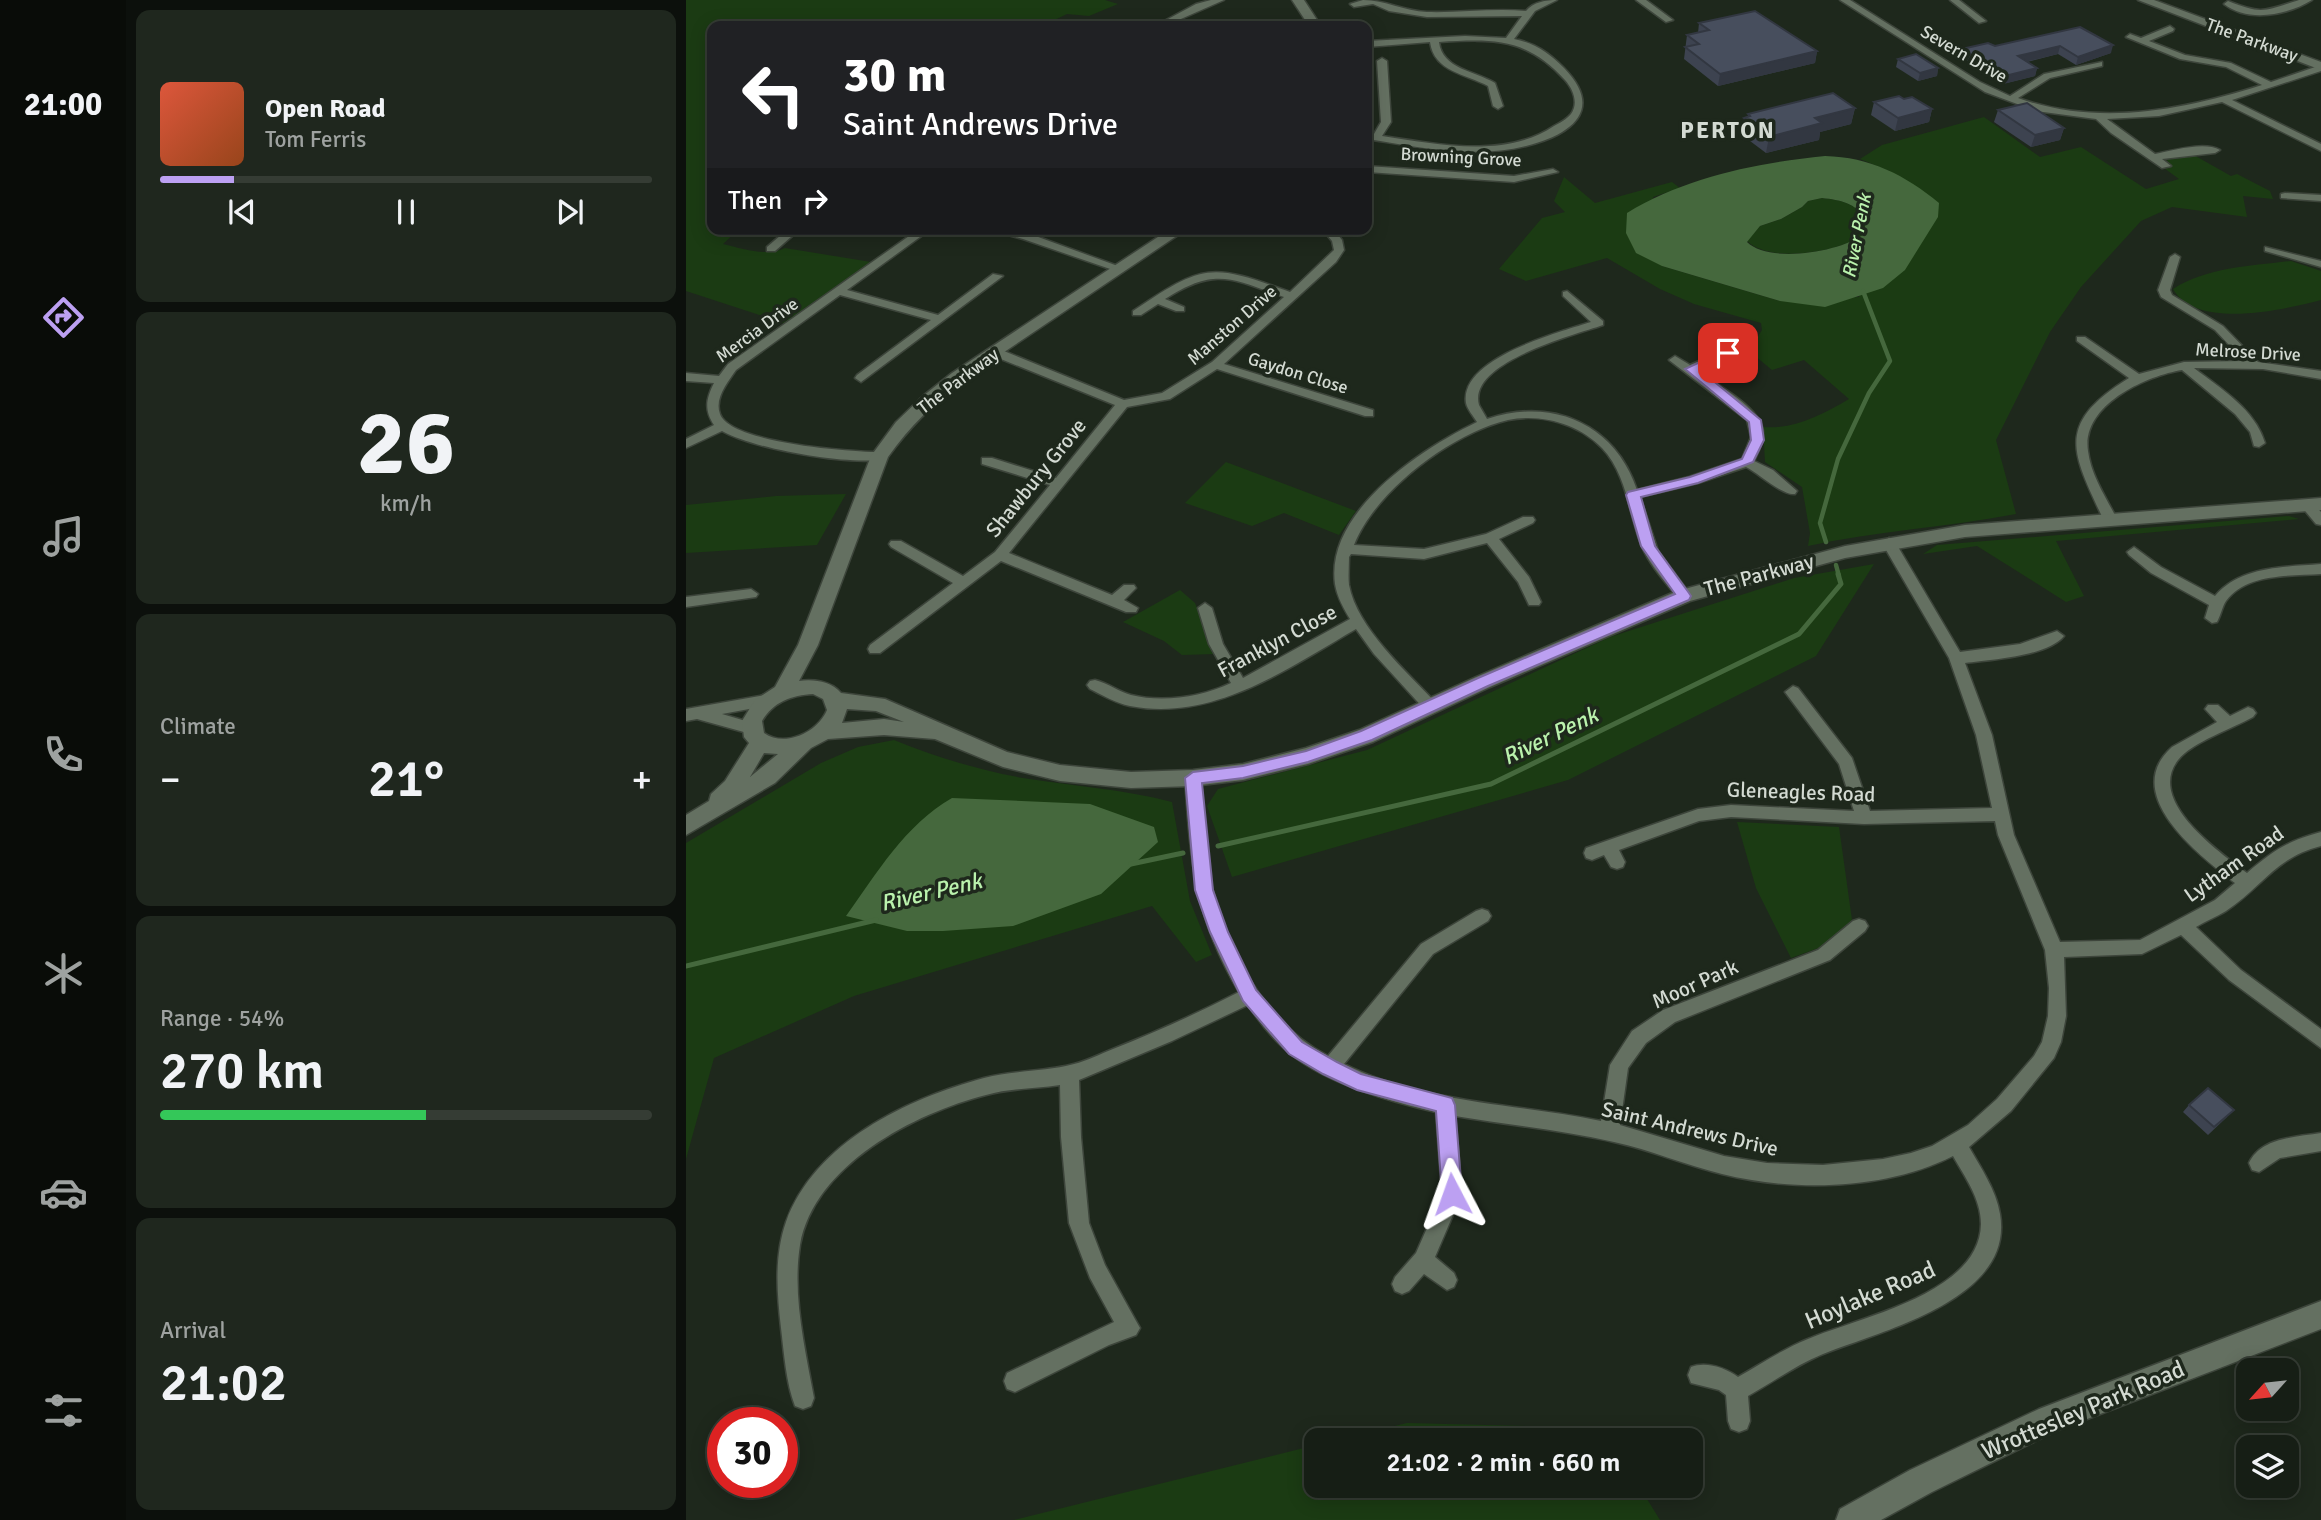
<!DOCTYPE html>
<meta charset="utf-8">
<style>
:root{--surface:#161e15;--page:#1f271e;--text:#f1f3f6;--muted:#9ea2a0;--line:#353c34;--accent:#bca0f2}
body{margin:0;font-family:Signika,sans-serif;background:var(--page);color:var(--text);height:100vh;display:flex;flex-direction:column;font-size:26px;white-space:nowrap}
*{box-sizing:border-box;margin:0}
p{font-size:23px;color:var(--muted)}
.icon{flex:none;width:38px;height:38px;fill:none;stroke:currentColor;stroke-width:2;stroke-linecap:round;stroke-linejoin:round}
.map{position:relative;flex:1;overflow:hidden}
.panel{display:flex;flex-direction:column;gap:10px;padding:10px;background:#0c100c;width:560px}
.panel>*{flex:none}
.hud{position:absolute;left:21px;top:21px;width:665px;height:214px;border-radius:14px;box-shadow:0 4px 18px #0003,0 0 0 2px var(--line);background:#202124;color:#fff;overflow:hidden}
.needle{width:46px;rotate:243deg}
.controls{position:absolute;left:1550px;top:1358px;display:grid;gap:14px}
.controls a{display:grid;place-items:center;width:63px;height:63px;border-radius:14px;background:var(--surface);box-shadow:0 4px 18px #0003,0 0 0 2px var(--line);font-size:35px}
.speed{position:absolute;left:21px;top:1407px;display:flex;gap:14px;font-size:35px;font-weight:700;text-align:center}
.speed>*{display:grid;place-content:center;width:91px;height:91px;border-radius:50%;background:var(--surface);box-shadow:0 4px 18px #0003,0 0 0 2px var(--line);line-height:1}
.speed .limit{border:10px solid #d22;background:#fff;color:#111}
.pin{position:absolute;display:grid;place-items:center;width:60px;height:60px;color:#fff;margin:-30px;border-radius:14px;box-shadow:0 4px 10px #0006}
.me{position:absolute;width:77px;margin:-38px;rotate:356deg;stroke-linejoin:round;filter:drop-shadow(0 0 5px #0008)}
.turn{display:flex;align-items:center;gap:24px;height:147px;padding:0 21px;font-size:32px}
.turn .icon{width:91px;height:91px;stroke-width:2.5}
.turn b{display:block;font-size:49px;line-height:60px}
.then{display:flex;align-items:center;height:66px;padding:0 21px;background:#0003;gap:14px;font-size:26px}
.big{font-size:52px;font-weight:600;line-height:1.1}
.panel .widget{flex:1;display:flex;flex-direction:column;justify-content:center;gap:10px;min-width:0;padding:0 24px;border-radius:14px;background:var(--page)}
.panel .dial{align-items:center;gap:0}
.dial b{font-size:91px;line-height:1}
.song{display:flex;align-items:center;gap:21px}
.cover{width:84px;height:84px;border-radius:10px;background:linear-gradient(135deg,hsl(10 70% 55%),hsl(20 70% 35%))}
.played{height:7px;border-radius:4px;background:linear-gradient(90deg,var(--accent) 15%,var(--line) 15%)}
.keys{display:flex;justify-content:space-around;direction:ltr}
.heat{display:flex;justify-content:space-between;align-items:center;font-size:38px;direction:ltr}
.charge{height:10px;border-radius:5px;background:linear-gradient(90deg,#34c759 54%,var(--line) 0)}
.trip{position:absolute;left:618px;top:1428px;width:399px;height:70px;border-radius:14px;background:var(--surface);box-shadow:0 4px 18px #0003,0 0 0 2px var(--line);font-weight:600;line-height:70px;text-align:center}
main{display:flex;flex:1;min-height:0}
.menu{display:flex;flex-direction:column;width:126px;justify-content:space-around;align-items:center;background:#090c08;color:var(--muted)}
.menu .icon{width:49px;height:49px}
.menu .on{color:var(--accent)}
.menu b{font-size:32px;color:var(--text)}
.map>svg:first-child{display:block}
</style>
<main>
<nav class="menu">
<b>21:00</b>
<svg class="icon on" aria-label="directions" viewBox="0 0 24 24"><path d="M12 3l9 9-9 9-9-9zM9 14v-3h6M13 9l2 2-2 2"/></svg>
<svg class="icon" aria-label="music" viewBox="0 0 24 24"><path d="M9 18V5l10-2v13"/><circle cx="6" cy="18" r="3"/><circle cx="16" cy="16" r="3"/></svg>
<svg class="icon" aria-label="phone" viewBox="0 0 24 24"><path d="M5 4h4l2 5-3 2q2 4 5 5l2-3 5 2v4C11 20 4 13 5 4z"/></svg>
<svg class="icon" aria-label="climate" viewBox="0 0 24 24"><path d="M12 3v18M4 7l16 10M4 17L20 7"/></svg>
<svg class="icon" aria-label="car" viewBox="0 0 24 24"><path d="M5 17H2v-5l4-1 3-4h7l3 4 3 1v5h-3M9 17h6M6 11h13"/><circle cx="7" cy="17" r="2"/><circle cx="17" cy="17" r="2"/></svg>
<svg class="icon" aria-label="filters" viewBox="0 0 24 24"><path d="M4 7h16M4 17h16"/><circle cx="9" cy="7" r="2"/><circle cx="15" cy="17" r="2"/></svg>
</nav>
<section class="panel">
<div class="widget">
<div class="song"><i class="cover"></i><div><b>Open Road</b><p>Tom Ferris</p></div></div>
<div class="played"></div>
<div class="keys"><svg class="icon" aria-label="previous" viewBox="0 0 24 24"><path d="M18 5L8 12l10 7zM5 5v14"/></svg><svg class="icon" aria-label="pause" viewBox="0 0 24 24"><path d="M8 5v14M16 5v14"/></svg><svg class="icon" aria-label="next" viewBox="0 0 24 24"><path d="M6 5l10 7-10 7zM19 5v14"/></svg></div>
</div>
<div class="widget dial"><b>26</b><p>km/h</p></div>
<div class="widget"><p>Climate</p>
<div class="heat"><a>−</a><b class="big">21°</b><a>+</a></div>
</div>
<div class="widget"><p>Range · 54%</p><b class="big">270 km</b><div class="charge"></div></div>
<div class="widget"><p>Arrival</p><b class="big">21:02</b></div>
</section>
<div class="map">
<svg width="1635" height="1520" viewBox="0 0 1635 1520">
<rect width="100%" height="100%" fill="#1e281c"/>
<g fill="#1b3b13">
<path d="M0,0H419L432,4L403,16L381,14L356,26H26V229H53L37,244C58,249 80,257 99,248L185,262L98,323L0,291Z"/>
<path d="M1298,117L1354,157L1395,147L1460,189L1493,179L1478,168L1486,167L1480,159L1506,154L1545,176L1551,174L1584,191L1587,199L1557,196L1561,217L1486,207L1455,221L1395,287L1364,332L1310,440L1330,514C1261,527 1191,531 1122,546L1124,533L1116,487L1079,462L1077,427C1107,430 1138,414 1163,399L1118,360L1086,370L1063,351L1076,330L1075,323L1008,304L974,289L921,258L840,281L813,269L856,218L879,212L868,201L878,177L909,203L986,182L994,188L967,197L976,266L1094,301L1173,297L1203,171L1174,159L1196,145Z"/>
<path d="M1136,198C1155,200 1169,203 1180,219L1178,234C1155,252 1084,264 1061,241L1074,226L1095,219L1116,207L1122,201Z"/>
<path d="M1605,261L1635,271V300C1597,310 1510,330 1487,289C1522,267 1565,266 1605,261Z"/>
<path d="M540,462L670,511L653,535L598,513L566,526L499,503Z"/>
<path d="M160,494L131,545L0,553V505L90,496Z"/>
<path d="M1603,516L1613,519L1370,541L1398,596L1380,602L1291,546L1237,554L1251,545Z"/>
<path d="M1188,564L1130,656L882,780L546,877L521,806L532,789L681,750L924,637L1108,578Z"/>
<path d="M494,590L509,603L529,654L496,655L478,641L437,622Z"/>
<path d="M208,740C250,757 292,770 337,778C386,786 437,789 486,802L504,901L526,955L510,962L466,906L168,996L28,1058L0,1159V843L135,763L172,747Z"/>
<path d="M1051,822L1153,827L1166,920L1138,946L1105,958L1070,888Z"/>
<path d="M721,1423L918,1428L925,1440H651Z"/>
<path d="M630,1445V1486H953L974,1520H328Z"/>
</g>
<g fill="#45683d" fill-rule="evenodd">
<path d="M1139,156C1184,157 1219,175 1253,203L1252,217L1219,270L1197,288L1139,307L1094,301L976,266L950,253L940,233L941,213C1000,177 1071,163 1139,156ZM1136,198C1155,200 1169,203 1180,219L1178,234C1155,252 1083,264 1061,242L1074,226L1095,219L1116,207L1122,201Z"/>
<path d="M266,798L404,804L468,827L472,842L415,894L327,926L257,931H221L160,916C191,873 219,825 266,798Z"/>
</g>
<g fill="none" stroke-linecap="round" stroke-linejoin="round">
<g stroke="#45683d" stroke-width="4.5">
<path d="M1140,542L1134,523L1152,459L1183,393L1204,361L1177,291"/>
<path d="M1150,565L1153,576"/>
</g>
<g stroke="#45683d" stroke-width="5">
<path d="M532,846L805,784L1113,634L1155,584L1152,574"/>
<path d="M445,864L497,853"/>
<path d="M0,966L190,920"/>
</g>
<defs>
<g id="street">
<path d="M525,0H538L479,26H469L510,4Z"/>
<path d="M677,0C699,0 718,11 741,12C774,13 807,8 840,11C847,2 860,0 871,0L849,11L828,39C849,43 863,53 878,68C919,110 885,135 840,146C788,159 732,147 681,139V133L688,134L695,122L691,61L696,58L701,61L705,122L696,136C751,144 819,159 868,126C874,123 881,119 885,114C893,103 887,89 879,80C840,37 807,39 753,42C756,69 789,71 809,83L817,106L812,109L807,106L802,86C780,74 748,72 744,42L681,47V41L779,36L820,38L836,16L741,17L703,11L687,4L668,7L664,4Z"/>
<path d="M950,0H960L987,20L980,22Z"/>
<path d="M1154,0H1164L1294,82L1324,96L1358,74L1416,62V66L1364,78L1332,98C1413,127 1497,110 1576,85L1540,67L1494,59L1440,37L1444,34L1455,38L1484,26L1488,29L1487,31L1463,41L1499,55L1545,63L1585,82L1635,65V71L1546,100L1635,144V151L1536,102L1473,116L1421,119L1469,154C1486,151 1518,141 1534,150L1529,153L1476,159L1485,166L1476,168L1425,133L1410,119L1350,111L1299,92Z"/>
<path d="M1264,0H1273L1300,21L1293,23Z"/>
<path d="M1613,0H1626C1602,15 1562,23 1538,4L1542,1C1577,15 1578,11 1613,0Z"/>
<path d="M600,22L604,26H595L597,23Z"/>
<path d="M681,166L828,176L867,169L872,172L828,182L681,172Z"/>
<path d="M1599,193L1635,195V201L1595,198V194Z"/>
<path d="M102,229H114L89,251H81V247Z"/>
<path d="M233,229H245L161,290L252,315L307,274L317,276L175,382L169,378L171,375L245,320L154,295L50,370C42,382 28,398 34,414C44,443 165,452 194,452L200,456L199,459C164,466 68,449 36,431L0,448V439L28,425C18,410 20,399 28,383L0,381V373L33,376L42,364Z"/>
<path d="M300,229H322L344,234L440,269L430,271L337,239Z"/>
<path d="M636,229H647L656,240L658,250L650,262L538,364L687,410V416H679L531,369L484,399L441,407L323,553L426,595L438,585H448L450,588L438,600L452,608L450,612H440L315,561L194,653H184L182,649L184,645L267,583L205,547L203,544L205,541H215L277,576L309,552L364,485L296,464V458H306L370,478L429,405L305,355V349H313L438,400L476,393L526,362L598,297C546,279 530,266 479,299L498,307V311H490L472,304L455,315H447V311C518,263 525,263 604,292L648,250L646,241Z"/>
<path d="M1579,247L1635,261V267L1579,251Z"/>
<path d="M1489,254L1494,257L1484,290L1486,295L1537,326L1572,362L1635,371V379L1577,369L1508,368C1535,389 1569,409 1579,443L1573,447L1568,446L1564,432L1549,414L1496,370C1460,376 1395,405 1402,451C1405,476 1421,499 1432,521L1425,525L1418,521C1387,453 1367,425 1443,378L1391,341V337H1399L1453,374L1498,362L1558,361L1529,330L1475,297L1472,290L1484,257Z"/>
<path d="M881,291L917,321V325C889,335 781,362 793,405C795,409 799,415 801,419C867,397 929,424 951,490L1003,477L1056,459L1065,437L1061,420L983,360L989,356L1004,365L1057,342H1065L1067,344L1011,371C1030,384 1078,409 1077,434C1077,444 1072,452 1068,461L1087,470L1111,491L1109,494C1097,496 1072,473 1060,467L1012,483L954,497L972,551L1003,593L1005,596L1003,599H993C980,583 965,567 956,547C943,515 941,474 916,448C893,424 855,413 822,420C766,433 689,491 668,545L738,549L800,534L837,517H847L849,520L847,523L813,539L843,577L855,602L853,605H843L832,582L801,543L738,559L665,554L663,557C663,566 662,576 663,585C671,628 721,672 750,703L753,707L750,711H740L688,654L670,629C601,669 527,722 444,706C430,703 416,695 404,689L401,685L404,681L409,680C422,683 433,692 445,695C477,703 515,697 545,683L523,644L512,608L519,603L526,608L537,644L557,678L664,619C658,609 651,597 649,584C639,512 735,449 791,422C788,417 781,409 780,403C773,358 874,332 905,322L877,296V292Z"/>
<path d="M1622,502L1627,503L1635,512V525L1630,524L1615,506Z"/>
<path d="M1203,538L1208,540L1274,652L1334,644L1371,631L1378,636C1362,656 1305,660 1279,663L1306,735L1328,835L1374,942L1454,940L1529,900L1549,883C1514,856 1433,794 1486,747L1531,722L1519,709L1522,705H1532L1544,716L1562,707L1567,709L1570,713L1567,717C1548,728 1506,742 1492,760C1460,801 1533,852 1561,873C1587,851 1601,841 1635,832V846C1590,857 1576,887 1540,911C1530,917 1520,921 1510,927L1555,970L1635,1029V1048L1543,980L1495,935L1456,954L1378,957L1380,1016L1375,1042L1368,1058L1325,1111L1283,1147C1295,1168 1310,1190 1314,1214C1329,1300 1194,1331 1137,1354C1110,1365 1087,1382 1062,1396L1064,1421L1061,1429L1053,1432L1045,1429L1042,1421L1040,1395L1033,1390L1005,1383L1002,1375L1005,1367C1020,1361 1040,1368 1052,1377C1075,1364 1097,1349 1122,1339C1173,1317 1294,1294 1295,1224C1295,1199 1279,1177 1267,1156C1200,1190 1108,1192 1036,1174C999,1165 965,1150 928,1142C876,1130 822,1125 769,1116L776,1194L749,1257L768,1273L771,1280L768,1287L761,1290L738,1274L723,1291L716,1294L709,1291L706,1284L709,1277L730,1253L756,1194L750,1112C705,1102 641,1083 605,1054C588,1041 574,1023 562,1005L486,1041L393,1080L395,1137L403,1223L419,1265L450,1321L454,1328L450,1335L423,1345L329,1392L321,1389L318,1381L321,1373L428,1322L404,1278L383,1223L375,1137L374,1085C349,1089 324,1088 300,1095C229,1113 128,1165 114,1245C106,1295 119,1348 128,1398L125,1406L117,1409L109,1406C100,1383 98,1353 95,1328C91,1293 88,1256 100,1222C129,1142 221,1099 298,1078C328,1070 359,1072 388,1064C401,1061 414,1054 427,1049C470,1032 512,1013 553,992C508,916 505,863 499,778L501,774H513L515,778C517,810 517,842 523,874C537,944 577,1023 642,1056L735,944L790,911L796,909L802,911L805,916L802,921L747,954L658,1064C738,1104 829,1103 915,1121L924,1065L946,1031L977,1010L1132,950L1167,921L1173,919L1179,921L1182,926L1179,931L1144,960L989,1022L960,1043L942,1068L934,1125L1038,1156L1081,1163L1137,1165L1197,1159L1225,1153L1246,1146L1282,1125L1311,1099L1348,1056L1356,1042L1362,1016L1363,988L1359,950L1312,835L1309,821L1178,824L1045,817L1013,821L933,850L939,862L937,867L931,869L925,867L918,855L906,860L900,858L898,853L900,848L1012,809L1045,805L1168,811L1153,764L1099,692L1107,686L1112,688L1166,758L1184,811L1306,808L1290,735L1263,658L1196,543Z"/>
<path d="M1448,547L1475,567L1529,596C1554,566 1599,567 1635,564V574C1605,576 1560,573 1540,601C1536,607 1535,615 1531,622L1526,623L1519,618L1523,605L1465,573L1443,555L1441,552Z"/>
<path d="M65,589L72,594L70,597L0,607V597Z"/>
<path d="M80,695L85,697L88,701L85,705L36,714L70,724L73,728L70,732L65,734L11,719L0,721V709Z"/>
<path d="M1635,1133V1151L1594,1158L1573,1172L1566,1170L1563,1163C1575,1137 1611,1137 1635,1133Z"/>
</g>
<g id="secondary">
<path d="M606,0H618L635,26H623Z"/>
<path d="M1452,0H1468L1635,62V70Z"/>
<path d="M484,229H501L278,379C248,403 224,426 202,457L132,645L113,681C127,679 145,681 155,693L199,699L321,752L374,765L445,772L507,770L557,764L620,748L673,730L790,677L991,591L1159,546L1279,525L1635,498V510L1279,537L1159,558L1004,601L804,687L687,742L622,764L557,780L507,786L445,788L374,781L317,767L249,739L198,735L142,739L125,748L89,783L0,835V815L23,801L25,794L39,781L63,743L58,737L56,721L69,700L89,687L112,645L185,456L210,422L237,396L266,373ZM127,694L137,699L141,710C132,732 99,748 78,733L76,721C87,702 106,695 127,694ZM161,709L190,711L218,722L198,719L156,723ZM78,753L92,754L64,777Z"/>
<path d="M1635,1301V1329L1370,1431L1246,1492L1195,1520H1150L1154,1509L1224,1470L1353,1409Z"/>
</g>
</defs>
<use href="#street" stroke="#3d453b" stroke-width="3"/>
<use href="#secondary" stroke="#3d453b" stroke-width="3"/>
<use href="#street" fill="#647061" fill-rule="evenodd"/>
<use href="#secondary" fill="#647061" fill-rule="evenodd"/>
</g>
<g fill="#3d4350">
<path d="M1013,23L1131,51L1129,63L1032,86L998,59L1001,35L1012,33Z"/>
<path d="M1394,27L1425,53L1390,65L1372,54L1341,62L1351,68L1349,76L1317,84L1274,57L1276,49L1309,46Z"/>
<path d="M1212,59L1252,68L1251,76L1232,81L1210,67Z"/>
<path d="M1218,99L1246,109L1243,122L1209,131L1185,115L1188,102Z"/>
<path d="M1169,108L1165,124L1134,132L1133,140L1080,153L1056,135L1058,118L1062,117V114Z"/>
<path d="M1312,110L1378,128L1374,140L1345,147L1308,122Z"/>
<path d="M1503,1105L1541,1117L1522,1135L1497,1112Z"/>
</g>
<g fill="#323741">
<path d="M1427,45L1425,53L1390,65L1392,57Z"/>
<path d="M1374,46L1372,54L1330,64L1332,56Z"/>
<path d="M1131,51L1129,63L1032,86L1034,74Z"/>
<path d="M1252,68L1251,76L1232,81L1234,73Z"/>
<path d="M1351,68L1349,76L1317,84L1319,76Z"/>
<path d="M1169,108L1165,124L1134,132L1133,140L1080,153L1083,137L1129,118Z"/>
<path d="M1246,109L1243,122L1209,131L1212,118Z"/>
<path d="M1378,128L1374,140L1345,147L1349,135Z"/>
</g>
<g fill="#474e5d" stroke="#323741" stroke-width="2">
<path d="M1069,11L1131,51L1034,74L999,47L1013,44L1001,35L1023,30L1013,23Z"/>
<path d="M1394,27L1427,45L1392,57L1374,46L1332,56L1351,68L1319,76L1276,49L1302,43L1309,46Z"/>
<path d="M1230,54L1252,68L1234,73L1212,59Z"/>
<path d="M1147,93L1169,108L1129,118L1136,123L1083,137L1058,118L1064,116L1062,114Z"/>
<path d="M1213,96L1218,99L1226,97L1246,109L1212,118L1188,102Z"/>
<path d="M1341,103L1378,128L1349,135L1312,110Z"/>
<path d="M1522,1088L1548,1110L1528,1127L1503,1105Z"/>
</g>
<path fill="#bca0f2" stroke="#7a689d" stroke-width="2" d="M1042,349L1047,350V355L1014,370L1075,420L1078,440L1067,462L1012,483L955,497L969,546L1003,593L1005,596L1003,600L802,686L686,740L622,762L557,778L516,783L527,890L542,932L570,990L616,1042L651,1062L675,1074L766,1098L769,1105L776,1194L773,1201L766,1204L759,1201L756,1194L750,1111L671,1090L637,1074L603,1054L557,1001L524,932L509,890L499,778L507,772L557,766L620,751L675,731L792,678L989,594L955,546L940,495L942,492L1004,477L1056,459L1065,440L1063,422L999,369Z"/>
<g text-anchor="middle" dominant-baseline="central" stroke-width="7" stroke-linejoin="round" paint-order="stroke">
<g font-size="18" fill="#d3dad2" stroke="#1e281c">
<text transform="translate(1566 40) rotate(20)">The Parkway</text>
<text transform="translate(1278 54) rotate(30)">Severn Drive</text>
<text transform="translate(775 157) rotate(3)">Browning Grove</text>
<text transform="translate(546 325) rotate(-41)">Manston Drive</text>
<text transform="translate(71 330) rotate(-36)">Mercia Drive</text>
<text transform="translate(1562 352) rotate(3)">Melrose Drive</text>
<text transform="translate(612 373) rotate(17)">Gaydon Close</text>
<text transform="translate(272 381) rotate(-37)">The Parkway</text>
</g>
<g font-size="19" font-style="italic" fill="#baf2ad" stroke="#1e281c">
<text transform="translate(1171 236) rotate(-79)">River Penk</text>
</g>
<g font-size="21" fill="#d3dad2" stroke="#1e281c">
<text transform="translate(350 478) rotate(-51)">Shawbury Grove</text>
<text transform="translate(1073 575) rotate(-15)">The Parkway</text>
<text transform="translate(591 641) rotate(-28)">Franklyn Close</text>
<text transform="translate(1115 792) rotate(2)">Gleneagles Road</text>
<text transform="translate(1548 864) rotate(-35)">Lytham Road</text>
<text transform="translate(1009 984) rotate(-24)">Moor Park</text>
<text transform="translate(1004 1129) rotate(13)">Saint Andrews Drive</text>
</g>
<g font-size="23" font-weight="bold" letter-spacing="2" fill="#d3dad2" stroke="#1e281c">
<text x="1042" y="130">PERTON</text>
</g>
<g font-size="23" font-style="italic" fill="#baf2ad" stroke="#1e281c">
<text transform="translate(864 736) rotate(-26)">River Penk</text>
<text transform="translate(245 892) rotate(-13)">River Penk</text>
</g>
<g font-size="24" fill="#d3dad2" stroke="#1e281c">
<text transform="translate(1184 1295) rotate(-23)">Hoylake Road</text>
<text transform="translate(1397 1410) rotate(-23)">Wrottesley Park Road</text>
</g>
</g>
</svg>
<div class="controls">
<a><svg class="needle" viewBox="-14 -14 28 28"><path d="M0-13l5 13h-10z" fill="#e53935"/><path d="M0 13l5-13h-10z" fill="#9ea2a0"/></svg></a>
<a><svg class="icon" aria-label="layers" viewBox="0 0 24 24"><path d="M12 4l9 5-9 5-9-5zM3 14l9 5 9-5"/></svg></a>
</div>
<div class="speed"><div class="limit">30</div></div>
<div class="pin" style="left:1042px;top:353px;background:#d93025"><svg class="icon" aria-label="arrive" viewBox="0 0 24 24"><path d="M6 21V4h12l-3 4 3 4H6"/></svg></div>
<svg class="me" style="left:766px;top:1194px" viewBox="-20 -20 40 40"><path d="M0-17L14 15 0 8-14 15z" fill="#bca0f2" stroke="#fff" stroke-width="4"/></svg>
<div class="trip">21:02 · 2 min · 660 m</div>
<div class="hud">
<div class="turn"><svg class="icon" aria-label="left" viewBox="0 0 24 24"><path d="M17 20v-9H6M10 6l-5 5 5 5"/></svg><div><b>30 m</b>Saint Andrews Drive</div></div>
<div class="then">Then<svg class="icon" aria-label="right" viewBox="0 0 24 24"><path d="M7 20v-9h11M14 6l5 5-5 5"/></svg></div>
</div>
</div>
</main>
